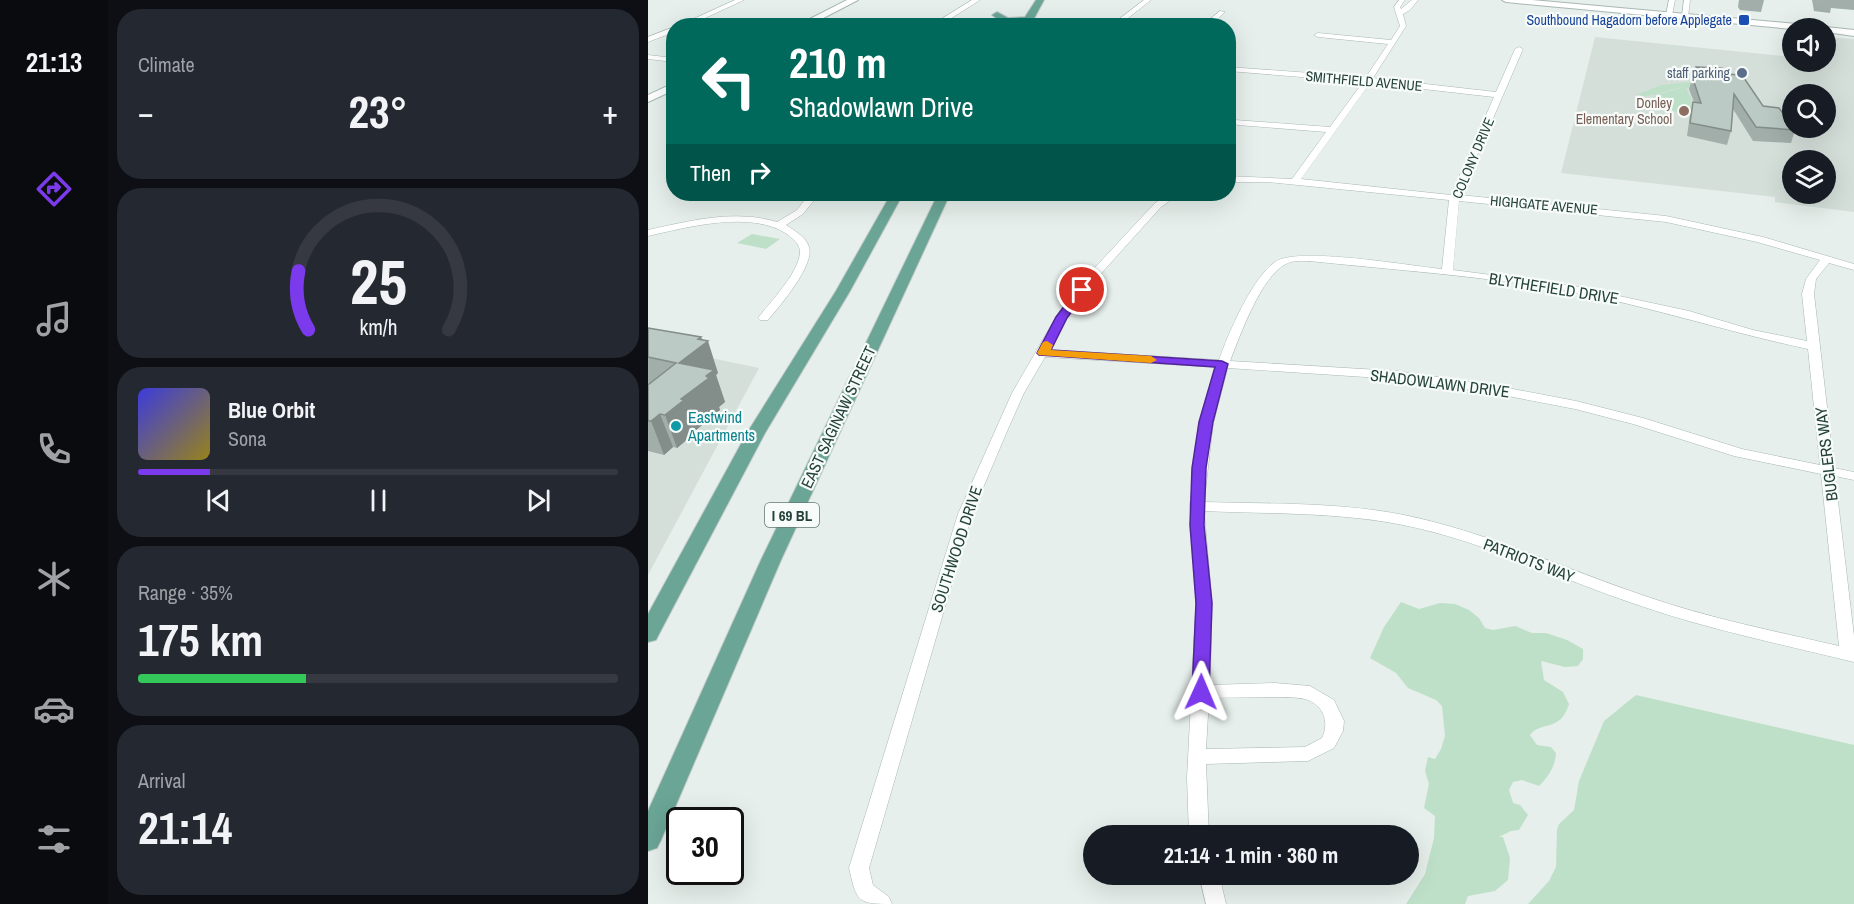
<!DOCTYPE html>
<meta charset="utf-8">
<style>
:root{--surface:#171b24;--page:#242831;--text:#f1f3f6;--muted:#9ea1a6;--line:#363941;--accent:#7c3aed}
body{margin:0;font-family:"Archivo Narrow",sans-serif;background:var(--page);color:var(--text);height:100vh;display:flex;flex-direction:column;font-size:22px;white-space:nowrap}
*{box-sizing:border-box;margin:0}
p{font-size:20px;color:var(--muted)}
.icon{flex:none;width:33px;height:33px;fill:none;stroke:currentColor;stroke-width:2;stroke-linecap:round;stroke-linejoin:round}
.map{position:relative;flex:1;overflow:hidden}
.sheet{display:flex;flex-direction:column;gap:9px;padding:9px;background:#0d0f14;width:540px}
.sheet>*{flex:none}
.top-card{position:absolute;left:18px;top:18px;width:570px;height:183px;border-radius:24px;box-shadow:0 6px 24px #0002;background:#00695c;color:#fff;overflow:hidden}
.tools{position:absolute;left:1134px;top:18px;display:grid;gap:12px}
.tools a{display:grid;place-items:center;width:54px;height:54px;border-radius:50%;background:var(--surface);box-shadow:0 6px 24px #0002;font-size:30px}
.speed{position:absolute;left:18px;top:807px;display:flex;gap:12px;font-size:30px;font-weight:700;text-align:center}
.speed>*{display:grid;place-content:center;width:78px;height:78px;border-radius:50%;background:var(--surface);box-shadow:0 6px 24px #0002;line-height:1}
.speed .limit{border:3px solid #111;border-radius:9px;background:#fff;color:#111}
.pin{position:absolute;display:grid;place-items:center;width:51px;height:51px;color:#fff;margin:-26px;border:3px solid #fff;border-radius:50%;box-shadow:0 2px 6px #0007}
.me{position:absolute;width:66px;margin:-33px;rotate:1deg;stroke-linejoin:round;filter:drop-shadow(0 0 4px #0008)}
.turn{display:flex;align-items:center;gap:21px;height:126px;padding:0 24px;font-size:27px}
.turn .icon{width:78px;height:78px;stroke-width:2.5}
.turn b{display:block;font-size:42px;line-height:51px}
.then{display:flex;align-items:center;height:57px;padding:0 24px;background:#0003;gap:12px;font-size:22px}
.big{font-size:45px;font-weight:800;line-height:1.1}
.sheet .card{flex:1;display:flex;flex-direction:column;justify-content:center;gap:9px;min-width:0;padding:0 21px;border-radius:24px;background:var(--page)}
.sheet .dial{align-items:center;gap:0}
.dial svg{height:156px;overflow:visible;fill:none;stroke:var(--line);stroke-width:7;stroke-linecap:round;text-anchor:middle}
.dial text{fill:var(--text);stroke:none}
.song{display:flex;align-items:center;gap:18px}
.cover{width:72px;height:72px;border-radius:9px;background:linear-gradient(135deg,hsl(240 70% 55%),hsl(50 70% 35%))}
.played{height:6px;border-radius:3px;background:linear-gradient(90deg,var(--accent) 15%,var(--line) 15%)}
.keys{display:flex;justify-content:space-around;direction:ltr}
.heat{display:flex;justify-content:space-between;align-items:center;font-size:33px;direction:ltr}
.charge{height:9px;border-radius:4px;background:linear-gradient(90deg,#34c759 35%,var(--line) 0)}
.trip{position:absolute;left:435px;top:825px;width:336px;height:60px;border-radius:30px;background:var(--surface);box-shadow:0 6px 24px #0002;font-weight:800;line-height:60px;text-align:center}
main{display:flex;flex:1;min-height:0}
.tab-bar{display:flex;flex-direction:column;width:108px;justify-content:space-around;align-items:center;background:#090b0e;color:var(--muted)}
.tab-bar .icon{width:42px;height:42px}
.tab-bar .on{color:var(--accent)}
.tab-bar b{font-size:27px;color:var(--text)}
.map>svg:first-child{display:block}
</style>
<main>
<nav class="tab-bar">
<b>21:13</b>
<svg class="icon on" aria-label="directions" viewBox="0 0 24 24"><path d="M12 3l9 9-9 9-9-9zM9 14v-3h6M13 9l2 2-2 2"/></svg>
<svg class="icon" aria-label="music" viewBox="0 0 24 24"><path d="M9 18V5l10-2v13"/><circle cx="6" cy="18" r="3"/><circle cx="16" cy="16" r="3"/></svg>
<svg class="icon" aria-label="phone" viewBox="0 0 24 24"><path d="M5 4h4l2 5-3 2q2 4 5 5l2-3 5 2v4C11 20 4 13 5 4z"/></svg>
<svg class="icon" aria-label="climate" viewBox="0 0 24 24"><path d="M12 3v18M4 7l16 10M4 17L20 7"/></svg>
<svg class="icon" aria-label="car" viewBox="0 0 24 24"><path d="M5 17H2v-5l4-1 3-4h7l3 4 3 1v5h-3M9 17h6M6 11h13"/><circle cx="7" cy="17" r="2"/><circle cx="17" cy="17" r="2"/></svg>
<svg class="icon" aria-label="filters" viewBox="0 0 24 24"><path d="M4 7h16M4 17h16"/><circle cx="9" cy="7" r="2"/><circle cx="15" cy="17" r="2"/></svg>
</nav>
<section class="sheet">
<div class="card"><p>Climate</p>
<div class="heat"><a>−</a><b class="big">23°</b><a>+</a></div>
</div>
<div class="card dial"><svg viewBox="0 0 100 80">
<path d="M14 69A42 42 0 1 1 86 69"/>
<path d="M14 69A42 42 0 0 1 9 39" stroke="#7c3aed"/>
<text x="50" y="56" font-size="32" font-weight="700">25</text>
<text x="50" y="72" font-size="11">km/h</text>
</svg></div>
<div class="card">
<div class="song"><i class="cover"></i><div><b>Blue Orbit</b><p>Sona</p></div></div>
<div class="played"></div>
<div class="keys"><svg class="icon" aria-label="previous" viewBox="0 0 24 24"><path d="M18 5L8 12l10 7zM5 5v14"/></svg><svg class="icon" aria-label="pause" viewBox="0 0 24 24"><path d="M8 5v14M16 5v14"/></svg><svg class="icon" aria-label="next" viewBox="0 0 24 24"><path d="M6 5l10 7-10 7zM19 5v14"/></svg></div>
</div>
<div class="card"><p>Range · 35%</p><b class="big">175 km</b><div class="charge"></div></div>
<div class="card"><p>Arrival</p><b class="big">21:14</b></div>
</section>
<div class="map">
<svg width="1206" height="904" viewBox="0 0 1206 904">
<rect width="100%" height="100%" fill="#e6efeb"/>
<g fill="#d4dfda" fill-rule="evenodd">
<path d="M947,37L1144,57V62L1184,60L1179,37L1206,39V212L1127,202V197L913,173ZM1144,94H1178V128H1144ZM1144,160H1178V194H1144Z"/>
<path d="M0,345L111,368L0,575Z"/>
</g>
<g fill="#bfe0c8">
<path d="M1043,82L1045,88H1038L1051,115L997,108L998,103L1008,95L1036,87C1019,89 1004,99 988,95L1013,85Z"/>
<path d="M104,234L132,239L118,249L89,243Z"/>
<path d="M753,602L771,609L792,603L807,604L821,610L831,618L837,628L845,630L867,626L884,633H898L919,640L935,649V659L930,666L917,667L893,661L896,680L915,692L921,704C912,733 894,720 882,735L889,745L903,747L908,753C907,767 901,776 891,786L874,780L865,782L861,790L865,803L872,805L880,815L871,830L863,831L851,837H855L862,858L860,880L847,891L820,896L817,904H758L777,874L786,838L787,816L776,808L781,784L777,771L780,757L787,759L793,749L797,736L794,706L788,700L760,688L748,673L722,658L736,627Z"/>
<path d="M988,695L1206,745V904H880L901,881L908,867L909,830L911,824L926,810L931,781L956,721Z"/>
</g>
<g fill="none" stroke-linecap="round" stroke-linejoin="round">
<defs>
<g id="minor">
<path d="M87,0H96L40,26H30Z"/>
<path d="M324,0H332L291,26H282Z"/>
<path d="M496,0H503L470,26H462Z"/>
<path d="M751,0H757L752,7L753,9L764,0H770L762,10L755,14L758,26L725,78L848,92L867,49L871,47L875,49L812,195L1018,216L1115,237L1206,264V270L1181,263L1168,279L1166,294L1186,468L1206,472V480L1187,476L1206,636V662C1133,644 1058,629 987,604C910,578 835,541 755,525C690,512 622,514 556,511L564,604L562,685L627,683L662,686L686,700L696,721L695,731L686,748L660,761L558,764L561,836H541L539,778L548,604L542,504L552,424L568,367L397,357L376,393L360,429L324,514L221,868L225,885L241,897L244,904C209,904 209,902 201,868L310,514L364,393L408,317L441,274L507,203L521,194H531L513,207L449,278L419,318L401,350L571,360C580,334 604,278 627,262C649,246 762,266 794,269L801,200L620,182H580V176L644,179L678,132L590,125L587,124V120L682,127L715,82L580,71V67L718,77L740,44L670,37L666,35L670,33L743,40L752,26L746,7ZM722,83L846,97L803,195L653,179ZM811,201L1018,222L1109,242L1172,260L1158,279L1154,294L1159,341L1105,330L1041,311L920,285L805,270ZM661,261C747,270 835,276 920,291C1001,306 1079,332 1160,349L1172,465L1094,449L995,418L928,401L844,385L748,371L582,361C592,336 613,276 638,264C645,260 653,261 661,261ZM580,368L748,379L844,393L927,409L985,424L1086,456L1173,474L1191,646C1126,631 1060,618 997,596C917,569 839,532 756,515C691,502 622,504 556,502L565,424ZM627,697C636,697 648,697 657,699C675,704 682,722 674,738L657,747L558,749L561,698Z"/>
<path d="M1021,0H1027L1024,15L1021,17L1018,15Z"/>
<path d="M1036,0H1042L1040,17L1037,19L1034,17Z"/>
<path d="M572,11L577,12L562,26H554Z"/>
<path d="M26,27V32L0,42V37Z"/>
<path d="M0,55L26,58V62L0,59Z"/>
<path d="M161,194H171L155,214L138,225C147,231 158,237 161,247C167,265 131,307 120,320H112L110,318C122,302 151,273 152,252C152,244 145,239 139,234C103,210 40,227 0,236V230C41,221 87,209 129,222L149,210Z"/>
<path d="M551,874H571L578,904H558Z"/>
</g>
<g id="tertiary">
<path d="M854,0H884L1160,25L1164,28L1144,29L858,2Z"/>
<path d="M1178,27L1206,30V36L1178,32V28H1175Z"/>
</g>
<g id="secondary">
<path d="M199,0H210L160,26H148Z"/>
<path d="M26,83V90L0,102V95Z"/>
</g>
<g id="primary">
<path d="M388,0H396L382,26L355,23L344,15L349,12L360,18L377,17Z"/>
<path d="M243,194H255L202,291L117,433L11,634L8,640L0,642V614L99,433L188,291Z"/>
<path d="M290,194H302L133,560L13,840L9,848L0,851V811L113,560Z"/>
</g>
</defs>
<use href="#minor" stroke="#a8b8b2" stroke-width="1"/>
<use href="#tertiary" stroke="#a8b8b2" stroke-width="2"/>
<use href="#secondary" stroke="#a4bbb3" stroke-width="2"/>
<use href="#primary" stroke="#c2cac8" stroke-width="2"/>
<use href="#minor" fill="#fff" fill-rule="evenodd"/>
<use href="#tertiary" fill="#fff" fill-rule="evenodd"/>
<use href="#secondary" fill="#fff" fill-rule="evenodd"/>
<use href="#primary" fill="#6aa596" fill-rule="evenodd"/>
</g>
<g fill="#a1aea9">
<path d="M1091,0H1116L1113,12L1092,10L1090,7Z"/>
<path d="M1164,0H1206V10L1183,8L1182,13L1166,11Z"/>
<path d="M1048,67L1077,74L1115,106L1147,130L1143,143L1105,141L1085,109L1083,131L1079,145L1039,136L1042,115L1046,102L1041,89Z"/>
<path d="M0,328L53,337L70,373L68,375L77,402L71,407L72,410L47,431V433L29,448L25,447L16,455L0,451Z"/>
</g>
<g fill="#838d89">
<path d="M53,337L55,345L60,341L70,373L68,375L77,402L71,407L72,410L47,431V433L29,448L17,415L31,363Z"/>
<path d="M12,414L25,447L16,455L3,421Z"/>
</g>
<g fill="#bbcac4" stroke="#838d89" stroke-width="1.5">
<path d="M1048,67L1074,68L1077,74L1094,75L1115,106L1131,108L1147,130L1108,127L1086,94L1083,131L1042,123L1045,102L1053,103L1044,76H1051Z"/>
<path d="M0,328L53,337L50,339L60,341L31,363L66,370L58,376L61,378L33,399L36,400L17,415L12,414L3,421H0V385L28,363L0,357Z"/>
</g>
<path fill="#7c3aed" stroke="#51269a" stroke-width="1.5" d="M434,287L440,290L419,318L403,350L574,361L580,364L565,422L558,468L556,525L564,603L561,692L559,696L553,698L547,696L544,692L548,603L542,525L544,468L551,422L567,367L391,355L389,353L408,317L430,288Z"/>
<path fill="#f59e0b" d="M399,341L405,345L403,350L503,356L509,360L503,363L391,355L389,353L395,342Z"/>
<rect fill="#1a4fb4" stroke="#f7fbf9" stroke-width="2" x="1090" y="14" width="12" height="12" rx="3"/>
<circle fill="#5c6f8a" stroke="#f7fbf9" stroke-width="2" cx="1094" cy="73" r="6"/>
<circle fill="#8d6e63" stroke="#f7fbf9" stroke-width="2" cx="1036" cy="111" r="6"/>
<circle fill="#0f9aa8" stroke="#f7fbf9" stroke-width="2" cx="28" cy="426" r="6"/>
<g text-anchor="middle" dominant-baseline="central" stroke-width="4.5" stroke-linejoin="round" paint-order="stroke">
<g font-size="14" fill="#164399" stroke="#f7fbf9" text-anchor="end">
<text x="1084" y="20">Southbound Hagadorn before Applegate</text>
</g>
<g font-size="14" fill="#4e5e75" stroke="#f7fbf9" text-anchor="end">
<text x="1082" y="73">staff parking</text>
</g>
<g font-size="14" fill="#24423a" stroke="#f7fbf9">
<text transform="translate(716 81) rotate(5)">SMITHFIELD AVENUE</text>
<text transform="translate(825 158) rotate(-67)">COLONY DRIVE</text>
<text transform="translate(896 205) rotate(5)">HIGHGATE AVENUE</text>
</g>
<g font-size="14" fill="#785e54" stroke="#f7fbf9" text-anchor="end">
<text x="1024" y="103">Donley<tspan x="1024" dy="16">Elementary School</tspan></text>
</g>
<rect fill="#f7fbf9" stroke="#637a73" stroke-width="1.5" x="117" y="503" width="54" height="24" rx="4.5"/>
<g font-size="15" font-weight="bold" fill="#24423a">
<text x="144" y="515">I 69 BL</text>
</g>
<g font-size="16" fill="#24423a" stroke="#f7fbf9">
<text transform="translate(906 288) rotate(9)">BLYTHEFIELD DRIVE</text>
<text transform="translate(792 383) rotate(7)">SHADOWLAWN DRIVE</text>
<text transform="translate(190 417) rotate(-65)">EAST SAGINAW STREET</text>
<text transform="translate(1178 454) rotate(-97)">BUGLERS WAY</text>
<text transform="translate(308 549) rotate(-72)">SOUTHWOOD DRIVE</text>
<text transform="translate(881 560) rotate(21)">PATRIOTS WAY</text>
</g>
<g font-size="16" fill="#0d838f" stroke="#f7fbf9" text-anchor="start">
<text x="40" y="417">Eastwind<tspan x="40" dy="18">Apartments</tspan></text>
</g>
</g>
</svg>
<div class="tools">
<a><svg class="icon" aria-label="sound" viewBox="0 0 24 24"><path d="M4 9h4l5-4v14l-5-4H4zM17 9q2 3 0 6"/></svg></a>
<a><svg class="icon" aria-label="search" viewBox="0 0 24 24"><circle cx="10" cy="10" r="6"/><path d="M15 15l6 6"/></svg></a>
<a><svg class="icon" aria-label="layers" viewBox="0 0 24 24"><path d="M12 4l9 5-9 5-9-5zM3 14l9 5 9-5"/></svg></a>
</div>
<div class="speed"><div class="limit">30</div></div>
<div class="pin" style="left:434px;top:290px;background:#d93025"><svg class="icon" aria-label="arrive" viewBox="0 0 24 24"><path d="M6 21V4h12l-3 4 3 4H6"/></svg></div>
<svg class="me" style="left:553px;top:692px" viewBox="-20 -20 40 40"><path d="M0-17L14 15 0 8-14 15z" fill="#7c3aed" stroke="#fff" stroke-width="4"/></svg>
<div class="trip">21:14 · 1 min · 360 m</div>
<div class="top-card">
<div class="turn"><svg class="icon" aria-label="left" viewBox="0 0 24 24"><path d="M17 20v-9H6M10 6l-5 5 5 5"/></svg><div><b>210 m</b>Shadowlawn Drive</div></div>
<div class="then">Then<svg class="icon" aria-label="right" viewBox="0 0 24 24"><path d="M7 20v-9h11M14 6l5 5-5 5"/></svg></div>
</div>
</div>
</main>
